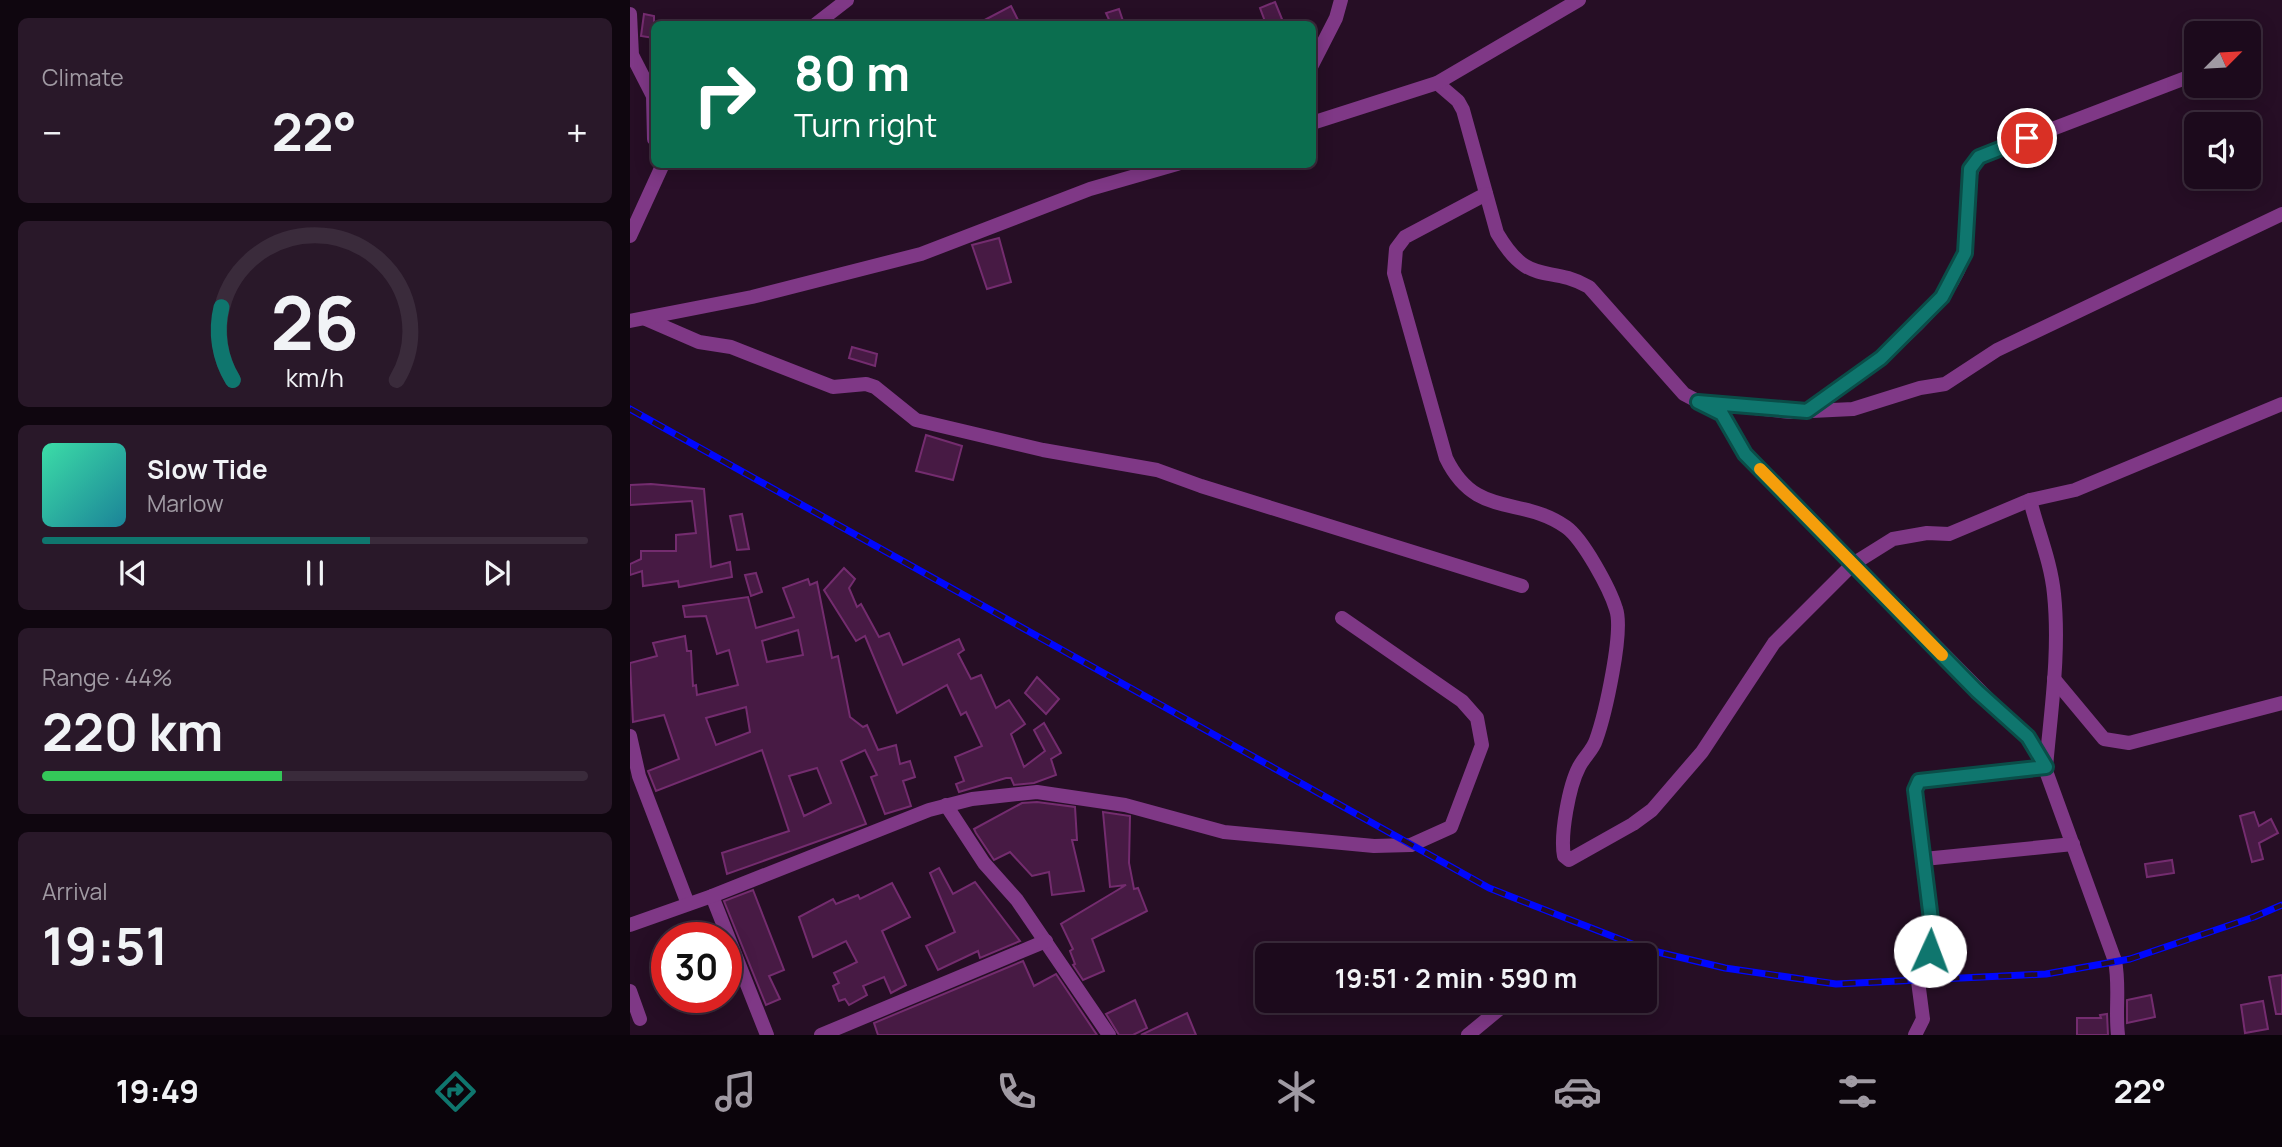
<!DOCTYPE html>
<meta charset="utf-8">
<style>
:root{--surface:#1c0a1c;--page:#291829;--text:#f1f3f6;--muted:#a09aa3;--line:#3a2b3b;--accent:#0f766e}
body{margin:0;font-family:Manrope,sans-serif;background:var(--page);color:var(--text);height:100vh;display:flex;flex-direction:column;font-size:26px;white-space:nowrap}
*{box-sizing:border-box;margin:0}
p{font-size:23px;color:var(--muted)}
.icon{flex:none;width:38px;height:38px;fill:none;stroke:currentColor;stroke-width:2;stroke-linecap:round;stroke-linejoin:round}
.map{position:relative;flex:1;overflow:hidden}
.side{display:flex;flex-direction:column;gap:18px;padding:18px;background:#0f060f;width:630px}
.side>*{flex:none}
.banner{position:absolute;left:21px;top:21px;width:665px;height:147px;border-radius:10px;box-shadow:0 4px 18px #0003,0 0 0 2px var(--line);background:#0b6e4f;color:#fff;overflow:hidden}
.needle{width:46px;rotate:66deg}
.tools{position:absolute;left:1554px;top:21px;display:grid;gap:14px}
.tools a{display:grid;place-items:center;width:77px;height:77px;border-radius:10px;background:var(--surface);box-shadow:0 4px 18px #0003,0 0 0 2px var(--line);font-size:35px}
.speed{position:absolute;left:21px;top:922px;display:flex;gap:14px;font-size:35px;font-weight:700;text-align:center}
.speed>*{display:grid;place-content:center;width:91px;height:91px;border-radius:50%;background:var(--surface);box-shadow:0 4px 18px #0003,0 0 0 2px var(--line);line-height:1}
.speed .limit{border:10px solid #d22;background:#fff;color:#111}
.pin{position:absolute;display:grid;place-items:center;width:60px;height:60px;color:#fff;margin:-30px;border:4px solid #fff;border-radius:50%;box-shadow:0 2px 7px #0007}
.me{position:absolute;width:77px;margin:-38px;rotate:2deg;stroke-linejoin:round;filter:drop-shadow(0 0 5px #0008)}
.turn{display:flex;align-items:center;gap:24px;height:147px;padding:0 28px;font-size:32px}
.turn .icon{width:91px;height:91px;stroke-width:2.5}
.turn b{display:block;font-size:49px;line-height:60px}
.big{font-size:52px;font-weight:700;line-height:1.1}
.side .tile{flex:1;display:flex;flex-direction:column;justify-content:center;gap:10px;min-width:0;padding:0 24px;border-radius:10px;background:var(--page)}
.side .dial{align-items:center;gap:0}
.dial svg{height:182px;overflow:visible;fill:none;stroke:var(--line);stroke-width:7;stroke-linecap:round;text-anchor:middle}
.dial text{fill:var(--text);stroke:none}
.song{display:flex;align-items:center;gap:21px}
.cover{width:84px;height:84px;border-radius:10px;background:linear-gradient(135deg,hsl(160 70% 55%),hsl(190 70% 35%))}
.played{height:7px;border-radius:4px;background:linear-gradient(90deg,var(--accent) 60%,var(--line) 60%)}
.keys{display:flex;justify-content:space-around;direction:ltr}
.heat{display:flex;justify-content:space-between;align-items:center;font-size:38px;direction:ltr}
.charge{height:10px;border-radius:5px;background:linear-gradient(90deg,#34c759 44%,var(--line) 0)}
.trip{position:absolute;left:625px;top:943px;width:402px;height:70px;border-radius:10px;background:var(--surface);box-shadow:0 4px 18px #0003,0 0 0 2px var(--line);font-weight:700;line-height:70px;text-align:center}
.tab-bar{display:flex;height:112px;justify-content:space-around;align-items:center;background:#0b040b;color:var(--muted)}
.tab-bar .icon{width:49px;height:49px}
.tab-bar .active{color:var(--accent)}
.tab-bar b{font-size:32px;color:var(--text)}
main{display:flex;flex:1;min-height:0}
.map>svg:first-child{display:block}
</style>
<main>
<section class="side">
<div class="tile"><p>Climate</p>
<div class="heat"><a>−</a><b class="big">22°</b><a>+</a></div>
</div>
<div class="tile dial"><svg viewBox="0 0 100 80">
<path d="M14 69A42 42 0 1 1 86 69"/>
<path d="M14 69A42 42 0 0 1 9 37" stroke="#0f766e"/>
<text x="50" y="56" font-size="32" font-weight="700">26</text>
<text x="50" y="72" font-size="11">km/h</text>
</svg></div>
<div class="tile">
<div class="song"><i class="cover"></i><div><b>Slow Tide</b><p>Marlow</p></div></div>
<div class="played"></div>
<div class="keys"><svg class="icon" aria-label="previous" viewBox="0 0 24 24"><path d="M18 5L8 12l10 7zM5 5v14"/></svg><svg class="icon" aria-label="pause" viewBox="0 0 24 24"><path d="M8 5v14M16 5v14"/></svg><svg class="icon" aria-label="next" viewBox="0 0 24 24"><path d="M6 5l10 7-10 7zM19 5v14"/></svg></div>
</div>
<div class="tile"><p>Range · 44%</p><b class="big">220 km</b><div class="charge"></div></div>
<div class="tile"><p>Arrival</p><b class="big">19:51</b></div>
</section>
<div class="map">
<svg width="1652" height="1035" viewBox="0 0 1652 1035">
<rect width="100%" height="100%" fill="#260e25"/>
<g fill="#471a44" stroke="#742c6f" stroke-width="2" fill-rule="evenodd">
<path d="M645,2L654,24H636L630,8Z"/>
<path d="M381,6L390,24H347Z"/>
<path d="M489,9L494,24H481L476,13Z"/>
<path d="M14,14L24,16V38L11,36Z"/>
<path d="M369,238L381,282L357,289L342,245Z"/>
<path d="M222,347L247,354L245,366L219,358Z"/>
<path d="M296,435L332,446L323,480L286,471Z"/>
<path d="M21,484L74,489L81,567L100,562L102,577L49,587L48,581L13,586L12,571L0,575V564L11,559V551H46V535L66,533L62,501L0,505V485Z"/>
<path d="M112,514L119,549L107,550L100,516Z"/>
<path d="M214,568L225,579L219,588L227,607L231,604L249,637L259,633L273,665L329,639L334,650L328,654L341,679L351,675L366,708L379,700L395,724L381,734L394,767L415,751L404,730L414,723L431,753L421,759L426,775L404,783L384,785L381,778H376L329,792L326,784L334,781L325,757L352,746L336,712L331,715L317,685L267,713L235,636L226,641L194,590Z"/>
<path d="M126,573L132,592L121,596L115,575Z"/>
<path d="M178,579L180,585L187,582L202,658L208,656L220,717L233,727L237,725L248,750L266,745L270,764L280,761L285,777L273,781L281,806L255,814L241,777L247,775L235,750L211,761L236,824L97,874L92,853L159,831L132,750L26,791L18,771L49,759L34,715L3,722L0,663L27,656L23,643L55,636L57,651H61L63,686L66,685L67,695L108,685L99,650L87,654L76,616L55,617L53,606L118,597L126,628L164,617L153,588ZM168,630L173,655L137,662L132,641ZM116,707L120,732L86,745L76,718ZM187,768L201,803L174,816L159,776Z"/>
<path d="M407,677L429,699L416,714L395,693Z"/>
<path d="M407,802L445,807L447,840H442L454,891L422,895L419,872L402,876L380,852L364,860L346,833L344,829L392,803Z"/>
<path d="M473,812L500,816L499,863L504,889L508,888L517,911L462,939L474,971L453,980L443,965L445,964L440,951L443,949L431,924L496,885L480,887Z"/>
<path d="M1624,812L1629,826L1641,819L1648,833L1629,843L1633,859L1622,862L1610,816Z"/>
<path d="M1542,860L1544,873L1517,877L1515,864Z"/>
<path d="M309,868L323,894L345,882L390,941L350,958L348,951L308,970L296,946L325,932L300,873Z"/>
<path d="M262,883L280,917L252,931L276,985L261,993L254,977L233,986L237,995L219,1005L215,999L209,1001L203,986L209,983L204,973L227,962L216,941L183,957L169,917L203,899L206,904L228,895L230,899Z"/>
<path d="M123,890L154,970L139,976L150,999L136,1005L94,901Z"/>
<path d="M393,961L404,986L426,974L467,1035H248L244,1023Z"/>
<path d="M1652,975V1014H1646L1639,977Z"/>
<path d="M1521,995L1525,1017L1497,1023V1000Z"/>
<path d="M505,1000L517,1028L503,1035H489L476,1014Z"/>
<path d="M1633,1001L1638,1029L1615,1033L1611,1005Z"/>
<path d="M557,1013L566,1035H511Z"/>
<path d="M1477,1014L1478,1035H1447V1018H1471L1470,1015Z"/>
</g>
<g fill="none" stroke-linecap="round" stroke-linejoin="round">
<g stroke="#7f3886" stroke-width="14">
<path d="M0,14L2,55L23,96L24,139"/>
<path d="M186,24L217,0"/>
<path d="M682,65L706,18L711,0"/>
<path d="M807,83L828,101L833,110L867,233C900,289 917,263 959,287L1054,394L1092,414L1115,454L1408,749L1485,961C1490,986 1485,1010 1488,1035"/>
<path d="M682,123L807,83L949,0"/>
<path d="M856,194L775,237L766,249L764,273L816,458C846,520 891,495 936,527C953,539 980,589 986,609C994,631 975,715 966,740C963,750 954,757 949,767C939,786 930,835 934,856L939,860L1003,824L1022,810L1072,752L1144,643L1223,564L1263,539L1297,533L1319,534L1400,500L1445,490L1652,404"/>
<path d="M0,236L33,164"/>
<path d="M16,319L69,342L101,347L203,387L236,384L245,387L286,420L413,450L527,470L571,486L892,586"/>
<path d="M0,321L122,297L291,254L460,189L547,164"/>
<path d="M1076,403L1161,412L1223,409L1290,388L1315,384L1367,350L1652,214"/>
<path d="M1178,411C1227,376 1321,313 1335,251C1342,220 1330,184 1349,157L1566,74"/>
<path d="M1424,679L1474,739L1499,743L1652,703"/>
<path d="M0,736L9,776L58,904"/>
<path d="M316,805L354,863L387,900L479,1035"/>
<path d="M1294,859L1443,844"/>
<path d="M82,896L137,1035"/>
<path d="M0,925L82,896L299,810L342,799L407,792L495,805L594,832L744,846L781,845L821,827L852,745L847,718L832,701L712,618"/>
<path d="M953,956L957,953"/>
<path d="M0,991L10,1019"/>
<path d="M191,1035L416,941"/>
<path d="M838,1035L879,1001"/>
<path d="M1285,1035L1293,1019L1288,981L1290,963L1304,944L1285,790L1289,781L1416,767C1421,709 1430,652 1424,594C1421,562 1408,532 1400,500"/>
</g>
<defs>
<path id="rail" d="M0,409L859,888L1015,949L1095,968L1206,984L1416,974L1500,959L1624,917L1652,905"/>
</defs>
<use href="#rail" stroke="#0007fe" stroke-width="7"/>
<use href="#rail" stroke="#260e25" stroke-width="4.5" stroke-dasharray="13" stroke-linecap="butt"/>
</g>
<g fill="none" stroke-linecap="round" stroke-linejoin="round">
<defs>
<path id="route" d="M1300,951L1304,944L1285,790L1289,781L1416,767L1398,737L1347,691L1115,454L1092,414L1068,402L1177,411L1251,358L1312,297L1335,253L1340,169L1349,157L1397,138"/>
</defs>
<use href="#route" stroke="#0a4d48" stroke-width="18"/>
<use href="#route" stroke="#0f766e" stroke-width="12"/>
<path stroke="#f59e0b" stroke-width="12" d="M1130,469L1312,655"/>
</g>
</svg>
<div class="tools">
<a><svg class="needle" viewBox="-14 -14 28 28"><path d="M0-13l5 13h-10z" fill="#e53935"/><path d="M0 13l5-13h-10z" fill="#a09aa3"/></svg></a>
<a><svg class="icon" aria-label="sound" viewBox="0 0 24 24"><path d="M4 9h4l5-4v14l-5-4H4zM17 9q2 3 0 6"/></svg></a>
</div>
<div class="speed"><div class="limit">30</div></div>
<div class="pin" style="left:1397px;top:138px;background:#d93025"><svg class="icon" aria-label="arrive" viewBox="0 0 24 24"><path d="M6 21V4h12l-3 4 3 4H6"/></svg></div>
<svg class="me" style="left:1300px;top:951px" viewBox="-20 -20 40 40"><circle r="19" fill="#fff"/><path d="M0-13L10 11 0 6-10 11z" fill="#0f766e"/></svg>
<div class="trip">19:51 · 2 min · 590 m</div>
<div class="banner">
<div class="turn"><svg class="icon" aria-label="right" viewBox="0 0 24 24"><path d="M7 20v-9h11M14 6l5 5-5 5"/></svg><div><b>80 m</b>Turn right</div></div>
</div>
</div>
</main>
<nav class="tab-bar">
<b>19:49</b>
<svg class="icon active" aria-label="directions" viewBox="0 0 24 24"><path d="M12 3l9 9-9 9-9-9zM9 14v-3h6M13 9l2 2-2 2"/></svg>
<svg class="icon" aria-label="music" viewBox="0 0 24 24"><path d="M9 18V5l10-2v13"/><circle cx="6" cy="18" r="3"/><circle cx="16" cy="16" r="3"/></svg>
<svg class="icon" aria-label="phone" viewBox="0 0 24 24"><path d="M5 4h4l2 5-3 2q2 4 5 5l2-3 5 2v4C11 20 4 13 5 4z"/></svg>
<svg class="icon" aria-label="climate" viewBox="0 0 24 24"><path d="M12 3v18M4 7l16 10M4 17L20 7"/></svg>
<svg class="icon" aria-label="car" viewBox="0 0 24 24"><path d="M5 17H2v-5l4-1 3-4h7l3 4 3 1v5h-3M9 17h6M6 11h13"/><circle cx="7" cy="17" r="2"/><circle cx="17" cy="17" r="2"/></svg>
<svg class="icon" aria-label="filters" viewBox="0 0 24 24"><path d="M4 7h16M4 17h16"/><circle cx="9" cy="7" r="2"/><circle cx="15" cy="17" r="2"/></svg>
<b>22°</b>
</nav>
